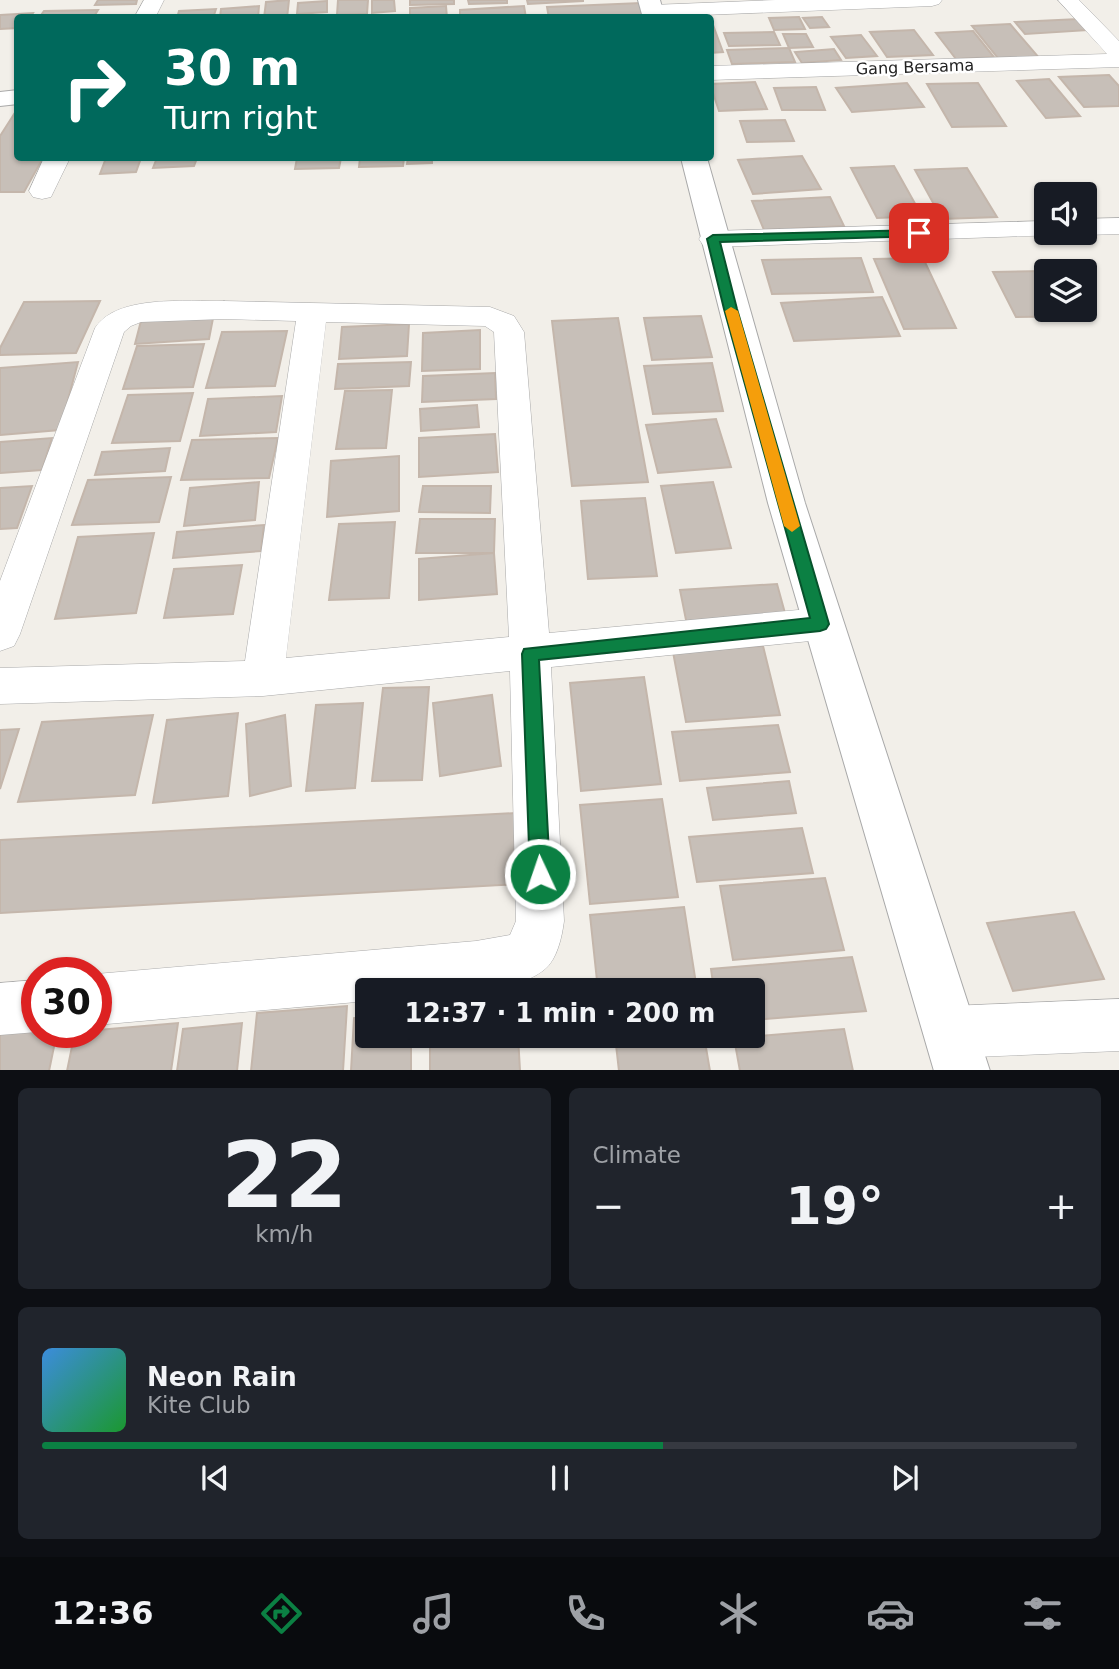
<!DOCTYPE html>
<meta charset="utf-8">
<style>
:root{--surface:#171b24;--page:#20242c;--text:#f1f3f6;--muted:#9ea1a6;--line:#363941;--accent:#0b8043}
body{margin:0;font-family:"DejaVu Sans",sans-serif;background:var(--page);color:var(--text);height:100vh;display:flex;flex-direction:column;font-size:26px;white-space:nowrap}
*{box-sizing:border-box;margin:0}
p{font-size:23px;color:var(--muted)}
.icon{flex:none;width:38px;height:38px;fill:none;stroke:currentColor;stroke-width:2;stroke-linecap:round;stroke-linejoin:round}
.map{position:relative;height:1070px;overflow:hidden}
.details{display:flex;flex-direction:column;gap:18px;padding:18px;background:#0d0f14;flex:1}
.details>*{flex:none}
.hud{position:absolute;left:14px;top:14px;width:700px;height:147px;border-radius:7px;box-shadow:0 2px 5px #0004;background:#00695c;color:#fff;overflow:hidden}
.controls{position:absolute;left:1034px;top:182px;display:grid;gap:14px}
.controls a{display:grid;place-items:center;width:63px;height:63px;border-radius:7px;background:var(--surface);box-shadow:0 2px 5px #0004;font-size:35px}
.speed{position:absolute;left:21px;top:957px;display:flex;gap:14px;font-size:35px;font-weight:700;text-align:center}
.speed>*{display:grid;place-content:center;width:91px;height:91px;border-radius:50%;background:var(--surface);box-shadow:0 2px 5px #0004;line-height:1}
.speed .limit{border:10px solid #d22;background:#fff;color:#111}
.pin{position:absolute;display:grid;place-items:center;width:60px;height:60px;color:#fff;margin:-30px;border-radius:14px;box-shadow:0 4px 10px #0006}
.me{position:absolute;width:77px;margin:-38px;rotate:357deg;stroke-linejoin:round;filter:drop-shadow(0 0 5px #0008)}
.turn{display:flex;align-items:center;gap:24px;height:147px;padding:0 35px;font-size:32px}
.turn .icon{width:91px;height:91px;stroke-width:2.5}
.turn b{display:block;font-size:49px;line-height:60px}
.big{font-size:52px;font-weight:700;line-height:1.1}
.details .widget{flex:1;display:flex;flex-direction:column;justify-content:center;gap:10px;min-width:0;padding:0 24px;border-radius:10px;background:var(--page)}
.details .dial{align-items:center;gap:0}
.dial b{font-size:91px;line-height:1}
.song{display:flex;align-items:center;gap:21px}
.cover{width:84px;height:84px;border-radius:10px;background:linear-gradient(135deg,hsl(210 70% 55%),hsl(130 70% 35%))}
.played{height:7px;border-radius:4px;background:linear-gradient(90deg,var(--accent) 60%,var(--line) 60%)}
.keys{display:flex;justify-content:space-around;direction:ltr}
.heat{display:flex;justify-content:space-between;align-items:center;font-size:38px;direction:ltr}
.details .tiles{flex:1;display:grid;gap:18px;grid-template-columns:1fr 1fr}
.widget:last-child{grid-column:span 2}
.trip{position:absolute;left:355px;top:978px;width:410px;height:70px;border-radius:7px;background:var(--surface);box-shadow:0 2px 5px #0004;font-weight:700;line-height:70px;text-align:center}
.tabs{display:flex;height:112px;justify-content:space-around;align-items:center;background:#090b0e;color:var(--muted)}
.tabs .icon{width:49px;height:49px}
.tabs .on{color:var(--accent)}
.tabs b{font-size:32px;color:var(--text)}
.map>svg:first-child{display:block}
</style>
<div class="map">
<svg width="1119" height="1071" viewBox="0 0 1119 1071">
<rect width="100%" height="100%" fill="#f2efe9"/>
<g fill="#c7bfb8" stroke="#c4b6ab" stroke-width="2">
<path d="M98,0H137L136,4L95,5Z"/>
<path d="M289,0L287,18H264L266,2Z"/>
<path d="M338,0H368L367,14L337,15Z"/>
<path d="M372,0H394L395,11L372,13Z"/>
<path d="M410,0H454V4L410,5Z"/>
<path d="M468,0H507V3L469,4Z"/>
<path d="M527,0H583V1L528,4Z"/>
<path d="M327,1V12L297,14L298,3Z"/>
<path d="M641,3L646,18H549L547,7Z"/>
<path d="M259,6L258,18H220L221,9Z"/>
<path d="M446,6L447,18H410V8Z"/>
<path d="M524,6L526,18H460V10Z"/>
<path d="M216,9L213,18H177L179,11Z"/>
<path d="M98,10L93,18H39L44,11Z"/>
<path d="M33,13L30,18H18V28L0,29V15Z"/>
<path d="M799,17L805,29L774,30L769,18Z"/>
<path d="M822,17L829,27L810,28L803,18Z"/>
<path d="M1079,19L1090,30L1025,34L1015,22Z"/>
<path d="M1010,24L1041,60L1001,62L972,26Z"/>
<path d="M710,25H713L723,52L710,53Z"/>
<path d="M914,30L933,55L887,57L870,32Z"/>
<path d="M973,31L994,57L956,59L936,33Z"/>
<path d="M774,32L780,45L729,46L724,33Z"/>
<path d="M783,34H806L813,47L789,48Z"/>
<path d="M861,35L877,56L846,58L831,37Z"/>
<path d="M789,48L795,62L732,64L727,50Z"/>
<path d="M834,49L841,60L802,63L795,52Z"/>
<path d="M1109,75L1119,86V106L1084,107L1059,77Z"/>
<path d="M1049,79L1080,116L1046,118L1017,81Z"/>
<path d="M755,82L767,109L719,111L710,84Z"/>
<path d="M907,83L924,107L852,112L836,88Z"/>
<path d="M978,83L1006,126L952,127L927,84Z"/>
<path d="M816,87L825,110H782L774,88Z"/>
<path d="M18,108V158H43L24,192H0V136Z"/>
<path d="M785,120L794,141L747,142L740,121Z"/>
<path d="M802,156L821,189L753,194L738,160Z"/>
<path d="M106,158H141L136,172L100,174Z"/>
<path d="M157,158H197L194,166L153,168Z"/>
<path d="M297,158H341L339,168L295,169Z"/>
<path d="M360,158H404L403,166L359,167Z"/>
<path d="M408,158H432V163L407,164Z"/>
<path d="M894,166L922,216L877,218L851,168Z"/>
<path d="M967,168L997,217L942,219L915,170Z"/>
<path d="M830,197L844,226L764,230L752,201Z"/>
<path d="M861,258L873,292L772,294L762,260Z"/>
<path d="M923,258L956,328L904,329L874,259Z"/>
<path d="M1046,271V310H1082L1086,316L1016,317L993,272Z"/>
<path d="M882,297L900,336L794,341L781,303Z"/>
<path d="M100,301L76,353L0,355V348L24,302Z"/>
<path d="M214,313L209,339L135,344L142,317Z"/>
<path d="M701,316L712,357L652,360L644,318Z"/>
<path d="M618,318L648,482L572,486L552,321Z"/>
<path d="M409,324L407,356L339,359L342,327Z"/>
<path d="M480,330V369L422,371L423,333Z"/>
<path d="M287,331L275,386L206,388L222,332Z"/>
<path d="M204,344L193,387L123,389L137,346Z"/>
<path d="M78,362L60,430L0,435V368Z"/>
<path d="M411,362L409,386L335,389L338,364Z"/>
<path d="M712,363L723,411L653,414L644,366Z"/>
<path d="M495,373L496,399L422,402L423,376Z"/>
<path d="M392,390L386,448L336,449L345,391Z"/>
<path d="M193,393L180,441L112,443L128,395Z"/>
<path d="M282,396L276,432L200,436L208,399Z"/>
<path d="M477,405L479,427L421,431L420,409Z"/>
<path d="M716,419L731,467L658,473L646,425Z"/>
<path d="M495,434L498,472L419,477V438Z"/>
<path d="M52,438L42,470L0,473V442Z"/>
<path d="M278,438L269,478L181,480L192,440Z"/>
<path d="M170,448L165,471L95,475L102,452Z"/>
<path d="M399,456V511L327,517L331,461Z"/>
<path d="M171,477L159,522L72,525L88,480Z"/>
<path d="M259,482L255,520L184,526L190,488Z"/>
<path d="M713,482L731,548L676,553L661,486Z"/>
<path d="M32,486L17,528L0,529V488Z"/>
<path d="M423,486H491L490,513L419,512Z"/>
<path d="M645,498L657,576L588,579L581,501Z"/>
<path d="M420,519H495L494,553H416Z"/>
<path d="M395,522L389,598L329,600L339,524Z"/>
<path d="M264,525L261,551L173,558L177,532Z"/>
<path d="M154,533L136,613L55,619L78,537Z"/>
<path d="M494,553L497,594L419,600V559Z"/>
<path d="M242,565L233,614L164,618L174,569Z"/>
<path d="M777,584L788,624L688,630L680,590Z"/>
<path d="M763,646L780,715L686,722L673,652Z"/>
<path d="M644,677L661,784L581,791L570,683Z"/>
<path d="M429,687L422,780L372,781L383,688Z"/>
<path d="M492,695L501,766L440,776L433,703Z"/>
<path d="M363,703L355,788L306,791L316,705Z"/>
<path d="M238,713L228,796L153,803L167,720Z"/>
<path d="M153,715L135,795L18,802L42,722Z"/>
<path d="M285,715L291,786L250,796L246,724Z"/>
<path d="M778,725L790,772L680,781L672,732Z"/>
<path d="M19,729L0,789V730Z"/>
<path d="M789,781L796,813L713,820L707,788Z"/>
<path d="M662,799L678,897L590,904L580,805Z"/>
<path d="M516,813L518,884L0,913V840Z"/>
<path d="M802,828L813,873L697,882L689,837Z"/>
<path d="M825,878L844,950L733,960L720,886Z"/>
<path d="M684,907L697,990H598L590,915Z"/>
<path d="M1074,912L1104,979L1013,991L987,923Z"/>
<path d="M852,957L866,1011L752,1020V990H714L711,969Z"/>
<path d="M347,1006L343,1071H251L257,1013Z"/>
<path d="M37,1014V1032H57L49,1071H0V1018Z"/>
<path d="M368,1016V1036H411V1071H351L354,1018Z"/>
<path d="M178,1023L171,1071H67L75,1032Z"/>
<path d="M242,1023L237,1071H177L183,1029Z"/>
<path d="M844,1029L853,1071H740L734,1038Z"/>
<path d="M430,1036H518L520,1071H430Z"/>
<path d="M615,1036H704L710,1071H619Z"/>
</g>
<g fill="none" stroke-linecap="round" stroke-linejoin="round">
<defs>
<g id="minor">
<path d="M144,0H164L155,18H134Z"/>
<path d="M776,0H942L939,4L932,6L653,17L646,15L643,11L646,7L653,5Z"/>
<path d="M1058,0H1079L1119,41V67L710,80V66L1107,54Z"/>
<path d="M44,158H70L51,197L42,199L33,197L29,191Z"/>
<path d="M1119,218V234L1085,235L1075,233H1085V219Z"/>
<path d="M1046,221V233H1057L1056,235L713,247L703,245L699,239L703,233L713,231Z"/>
<path d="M224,301L490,307L514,316L524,332L549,633L820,608L834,612L840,624L834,636L820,640L551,667L564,921C562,937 557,960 544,970C504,1001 416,990 368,990V1001L96,1025V974L476,941L510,935L516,921L510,671L263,696L0,704V668L245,661L296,321L224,319L141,322L131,326L124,332L20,634L14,646L0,651V581L95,328C117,294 187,302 224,301ZM326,322L485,326L494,332L509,637L286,658Z"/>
<path d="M37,980V1032L0,1035V983Z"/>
<path d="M1119,999V1051L950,1058L932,1050L924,1032L932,1014L950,1006Z"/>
</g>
<g id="tertiary">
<path d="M638,0H660L665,18H643Z"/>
<path d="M18,90V104L0,106V92Z"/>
<path d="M681,158H707L805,503L990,1071H934L768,503Z"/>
</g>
</defs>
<use href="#minor" stroke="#a9a9a9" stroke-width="1"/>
<use href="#tertiary" stroke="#a9a9a9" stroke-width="2"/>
<use href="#minor" fill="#fff" fill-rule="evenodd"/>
<use href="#tertiary" fill="#fff" fill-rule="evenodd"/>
</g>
<path fill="#0b8043" stroke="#07532c" stroke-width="2" d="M919,230L923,231V236L720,242L737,309L829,624L826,629L820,631L539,660L550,874L547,882L540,885L533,882L530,874L522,654L524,649L810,618L724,309L707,239L713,235Z"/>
<path fill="#f59e0b" d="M731,307L738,311L800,526L792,532L784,526L725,311Z"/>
<g text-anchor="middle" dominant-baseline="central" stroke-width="5" stroke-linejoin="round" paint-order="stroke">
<g font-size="16" fill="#222" stroke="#fff">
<text transform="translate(915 67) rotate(-2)">Gang Bersama</text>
</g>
</g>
</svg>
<div class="controls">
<a><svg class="icon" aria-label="sound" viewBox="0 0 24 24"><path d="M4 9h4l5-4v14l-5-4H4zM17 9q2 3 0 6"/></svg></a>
<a><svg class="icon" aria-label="layers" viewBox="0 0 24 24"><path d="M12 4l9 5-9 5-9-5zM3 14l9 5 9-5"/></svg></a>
</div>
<div class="speed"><div class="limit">30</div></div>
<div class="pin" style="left:919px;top:233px;background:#d93025"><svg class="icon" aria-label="arrive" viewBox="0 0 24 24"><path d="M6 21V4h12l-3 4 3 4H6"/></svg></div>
<svg class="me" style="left:540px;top:874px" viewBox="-20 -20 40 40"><circle r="17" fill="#0b8043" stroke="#fff" stroke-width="3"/><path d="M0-11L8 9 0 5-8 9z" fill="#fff"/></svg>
<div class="trip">12:37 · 1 min · 200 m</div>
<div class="hud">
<div class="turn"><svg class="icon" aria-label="right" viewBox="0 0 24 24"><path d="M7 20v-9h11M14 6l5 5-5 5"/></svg><div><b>30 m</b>Turn right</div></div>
</div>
</div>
<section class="details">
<div class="tiles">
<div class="widget dial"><b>22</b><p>km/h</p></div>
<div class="widget"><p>Climate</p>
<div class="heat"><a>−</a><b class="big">19°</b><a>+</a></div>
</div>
<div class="widget">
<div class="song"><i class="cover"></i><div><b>Neon Rain</b><p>Kite Club</p></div></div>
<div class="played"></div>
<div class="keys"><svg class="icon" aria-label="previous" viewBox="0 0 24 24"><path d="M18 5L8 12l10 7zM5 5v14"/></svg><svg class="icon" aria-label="pause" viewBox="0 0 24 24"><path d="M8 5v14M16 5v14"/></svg><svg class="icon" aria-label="next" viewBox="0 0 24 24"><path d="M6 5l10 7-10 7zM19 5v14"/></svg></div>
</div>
</div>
</section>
<nav class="tabs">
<b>12:36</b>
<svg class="icon on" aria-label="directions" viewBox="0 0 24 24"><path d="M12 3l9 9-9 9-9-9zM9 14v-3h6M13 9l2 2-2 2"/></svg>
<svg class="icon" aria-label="music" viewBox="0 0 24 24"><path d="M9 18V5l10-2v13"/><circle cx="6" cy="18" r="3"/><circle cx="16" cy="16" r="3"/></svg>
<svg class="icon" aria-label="phone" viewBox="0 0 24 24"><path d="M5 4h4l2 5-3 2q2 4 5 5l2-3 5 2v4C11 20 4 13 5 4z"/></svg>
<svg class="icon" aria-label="climate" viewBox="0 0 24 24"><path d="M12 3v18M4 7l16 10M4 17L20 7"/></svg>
<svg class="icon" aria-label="car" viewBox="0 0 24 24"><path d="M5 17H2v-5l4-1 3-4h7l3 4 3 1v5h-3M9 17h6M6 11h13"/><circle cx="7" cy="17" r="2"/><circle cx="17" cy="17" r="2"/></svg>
<svg class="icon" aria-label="filters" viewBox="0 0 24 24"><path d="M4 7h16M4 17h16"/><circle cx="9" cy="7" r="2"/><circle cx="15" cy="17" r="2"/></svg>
</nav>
